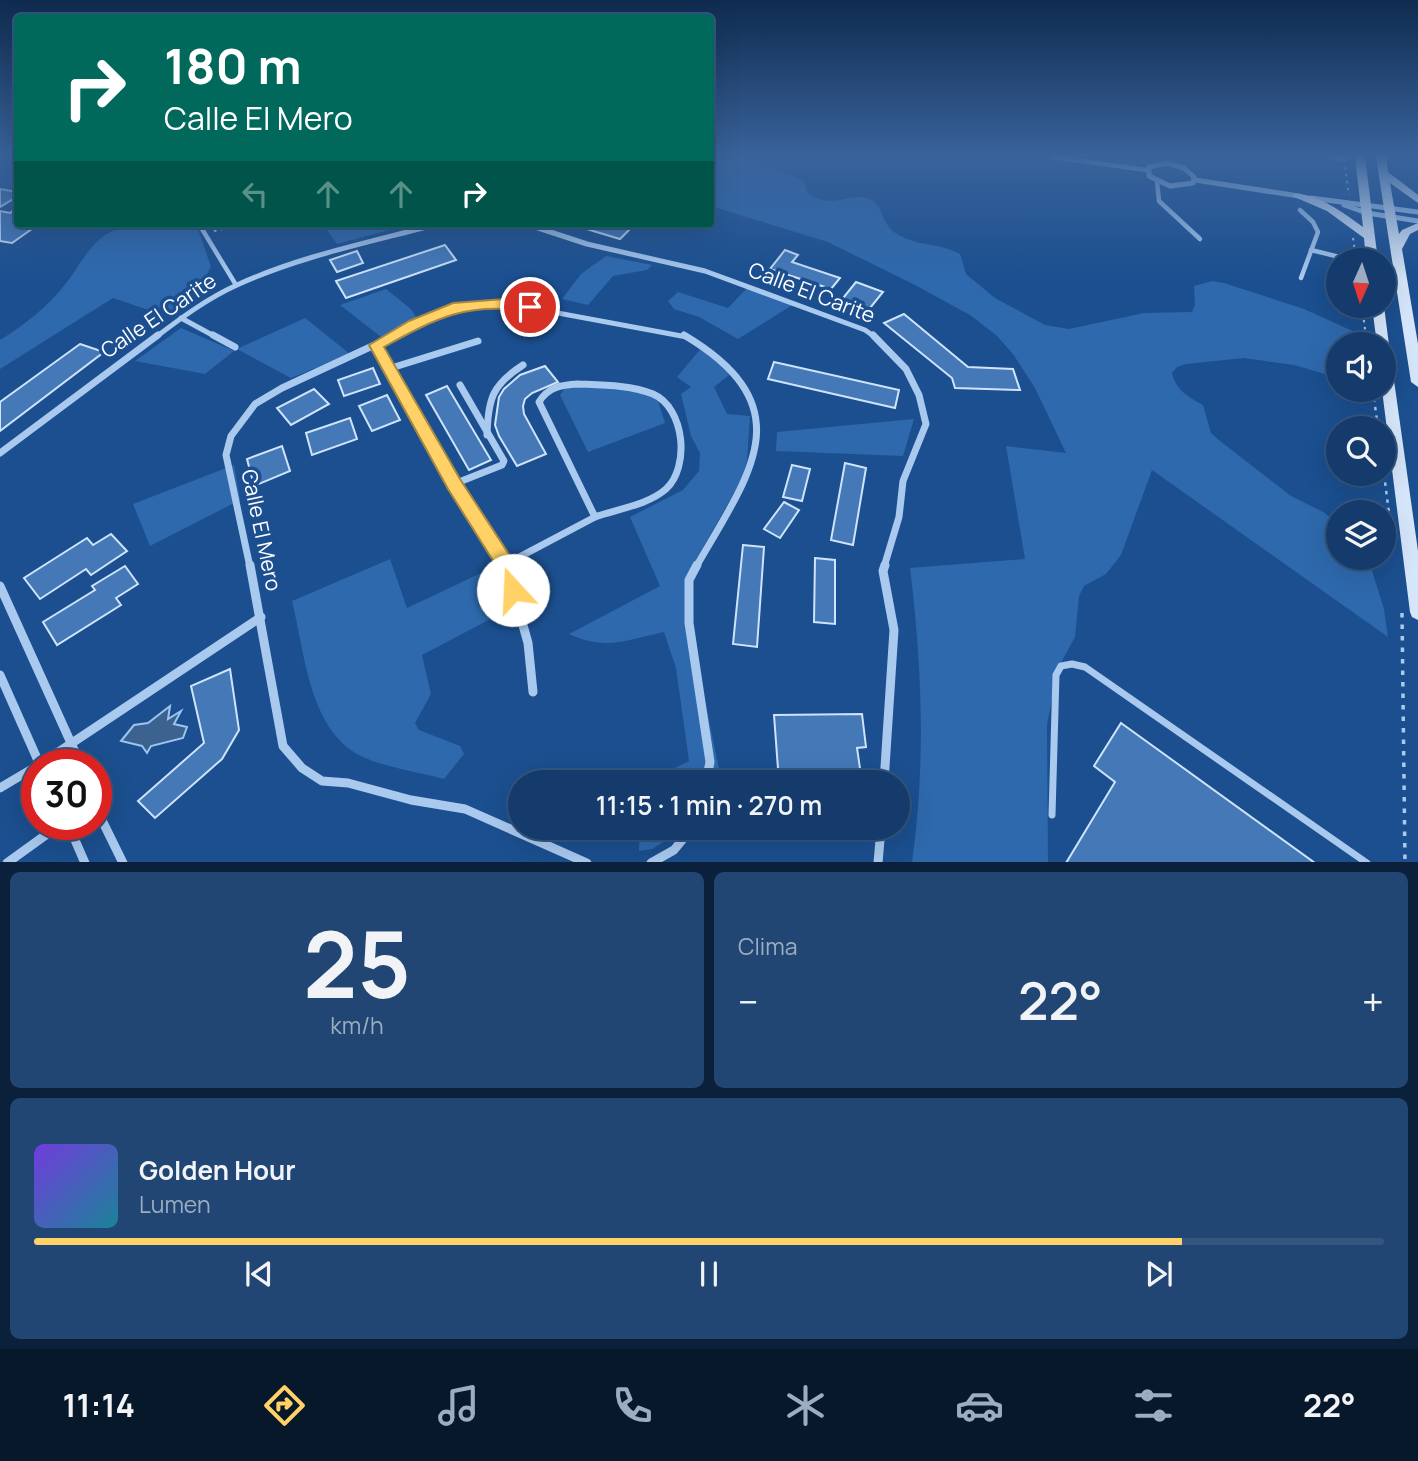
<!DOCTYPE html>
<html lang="es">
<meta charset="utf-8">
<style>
:root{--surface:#143b6b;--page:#214673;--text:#f1f3f6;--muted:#9dadc1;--line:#33557e;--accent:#ffd166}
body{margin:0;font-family:Manrope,sans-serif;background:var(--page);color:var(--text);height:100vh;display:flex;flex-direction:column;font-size:26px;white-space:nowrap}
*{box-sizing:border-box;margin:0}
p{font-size:23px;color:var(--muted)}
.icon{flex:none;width:38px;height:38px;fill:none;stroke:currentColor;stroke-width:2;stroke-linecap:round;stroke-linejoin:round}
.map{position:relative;height:862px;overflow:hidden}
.drawer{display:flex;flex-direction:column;gap:10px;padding:10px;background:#0b203b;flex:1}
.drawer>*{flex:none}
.hud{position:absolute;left:14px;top:14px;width:700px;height:214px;border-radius:7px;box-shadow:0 7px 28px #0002,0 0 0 2px var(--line);background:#00695c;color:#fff;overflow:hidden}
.needle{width:46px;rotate:183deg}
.controls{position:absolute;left:1326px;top:248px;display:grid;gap:14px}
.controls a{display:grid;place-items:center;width:70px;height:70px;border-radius:50%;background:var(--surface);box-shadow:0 7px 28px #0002,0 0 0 2px var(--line);font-size:35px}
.speed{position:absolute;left:21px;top:749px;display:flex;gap:14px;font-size:35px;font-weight:700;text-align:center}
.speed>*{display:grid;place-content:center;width:91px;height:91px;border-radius:50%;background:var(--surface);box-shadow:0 7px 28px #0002,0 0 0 2px var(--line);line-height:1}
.speed .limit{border:10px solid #d22;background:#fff;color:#111}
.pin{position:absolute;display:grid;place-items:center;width:60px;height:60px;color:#fff;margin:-30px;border:4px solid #fff;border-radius:50%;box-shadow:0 2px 7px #0007}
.me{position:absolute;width:77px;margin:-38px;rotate:340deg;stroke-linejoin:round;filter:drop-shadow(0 0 5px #0008)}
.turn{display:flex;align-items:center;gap:24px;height:147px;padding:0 35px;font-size:32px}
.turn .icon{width:91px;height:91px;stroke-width:2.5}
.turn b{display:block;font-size:49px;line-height:60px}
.lanes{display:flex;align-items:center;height:66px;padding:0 35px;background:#0003;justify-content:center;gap:35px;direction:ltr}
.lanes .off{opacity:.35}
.big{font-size:52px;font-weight:600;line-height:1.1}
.drawer .tile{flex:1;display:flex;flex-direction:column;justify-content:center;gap:10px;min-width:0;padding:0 24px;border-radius:10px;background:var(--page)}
.drawer .dial{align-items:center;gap:0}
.dial b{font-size:91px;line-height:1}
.song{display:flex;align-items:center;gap:21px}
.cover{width:84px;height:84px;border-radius:10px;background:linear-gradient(135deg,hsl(260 70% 55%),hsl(190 70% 35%))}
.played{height:7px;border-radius:4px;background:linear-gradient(90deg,var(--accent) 85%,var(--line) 85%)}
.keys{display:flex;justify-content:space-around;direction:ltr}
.heat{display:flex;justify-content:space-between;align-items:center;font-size:38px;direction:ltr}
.drawer .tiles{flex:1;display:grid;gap:10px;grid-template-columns:1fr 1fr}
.tile:last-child{grid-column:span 2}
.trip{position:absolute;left:508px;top:770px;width:402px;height:70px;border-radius:35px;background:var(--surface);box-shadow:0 7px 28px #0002,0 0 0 2px var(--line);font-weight:600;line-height:70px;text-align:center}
.tab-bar{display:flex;height:112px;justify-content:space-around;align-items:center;background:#08182b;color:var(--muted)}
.tab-bar .icon{width:49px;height:49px}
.tab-bar .current{color:var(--accent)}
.tab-bar b{font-size:32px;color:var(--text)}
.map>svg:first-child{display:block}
</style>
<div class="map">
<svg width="1418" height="863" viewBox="0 0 1418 863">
<rect width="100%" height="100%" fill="#1b4f8f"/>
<g fill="#2e69ad">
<path d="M710,157H741L795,177L803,181L807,192C831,212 849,191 869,199C883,204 881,222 894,232C915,247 938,242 960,254L966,274L995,298L1045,325L1069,329L1144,313L1192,312L1195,305L1194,286L1212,281L1224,283L1304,309L1370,339V345H1339V378L1294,365L1244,358L1186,364L1177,367L1172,373C1176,390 1188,397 1203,405L1211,433L1220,441L1291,496L1323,512L1339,524V558H1368L1384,609L1388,637L1152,470L1121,555L1106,574L1084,586L1079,596L1075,637L1058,668L1047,725L1048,862H912C926,765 922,665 910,568L1025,559L1006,446L1066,453L1035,388L1013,354L996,335L970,315L913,284L828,242L711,206Z"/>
<path d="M139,224H163L198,229L211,267L192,300L169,317L113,298L0,369V340C22,327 47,307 63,287C88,256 93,229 139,224Z"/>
<path d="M323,224H403L404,226L337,244Z"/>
<path d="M606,256L652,265L647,270L613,276L588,305L562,299L581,274Z"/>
<path d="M747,288L794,304L738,339L699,317L674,309L668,301L678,292L728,308Z"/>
<path d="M386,289L411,309L418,320L381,337L340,305Z"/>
<path d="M305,318L350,354L291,378L237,349Z"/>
<path d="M181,328L234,351L205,374L135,361Z"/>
<path d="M703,346L720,356L733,372L714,387L727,414L750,416L747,461L742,479L693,565L689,623L720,774L718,782H646L689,761L676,668L664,632C626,640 606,651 569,634L660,586L630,517L683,490L699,471L700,453L691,436L681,394L691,387L677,377Z"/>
<path d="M581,385L649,394L658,401L665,423L588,452L560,395L566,387Z"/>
<path d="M914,419L903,456L776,451L777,432Z"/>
<path d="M234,465L240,500L150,546L133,504Z"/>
<path d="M390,559L407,608L496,566L515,606L422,655L431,694L415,723L419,730L460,746L464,754L444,779C418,772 389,768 365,758C309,734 305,653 292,601Z"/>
<path d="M640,828H686L652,849L639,851Z"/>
</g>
<path fill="#3c6290" stroke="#9cc4f0" stroke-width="2" d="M170,706L168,719L181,711L174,724L187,727L183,738L151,746L147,753L142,746L121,741L134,725L148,723Z"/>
<g fill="#4478b7" stroke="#cfe3fa" stroke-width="2">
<path d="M0,189L18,192V196L0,207Z"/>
<path d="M18,207V224H39L12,243L0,241V211L10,213Z"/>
<path d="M570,224H635L620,239Z"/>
<path d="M445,245L456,260L346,298L336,281Z"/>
<path d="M785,250L798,255L792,262L840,278L831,289L770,269Z"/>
<path d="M357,251L363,263L337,272L330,260Z"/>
<path d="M856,282L883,292L866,313L839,303Z"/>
<path d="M904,314L968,367L1013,369L1020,390L955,388L952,378L884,323Z"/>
<path d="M80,344L104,352L0,431V402Z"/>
<path d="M774,362L899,390L895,408L768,379Z"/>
<path d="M545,366L558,382L532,393L525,399L523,406L524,414L546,454L517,466L499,436L495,425L499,397L504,389L520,375Z"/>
<path d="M373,368L380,384L344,396L338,380Z"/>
<path d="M447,386L491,460L469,470L426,395Z"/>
<path d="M314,389L329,404L291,425L277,408Z"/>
<path d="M387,395L400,420L372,431L359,406Z"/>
<path d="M350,418L357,439L312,455L306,433Z"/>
<path d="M282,446L290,471L254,486L247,459Z"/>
<path d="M845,463L866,468L853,545L831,540Z"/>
<path d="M792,465L810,469L802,501L783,497Z"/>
<path d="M784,502L799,510L780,538L764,529Z"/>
<path d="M111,534L127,551L91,575L86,569L40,599L24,578L87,538L93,545Z"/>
<path d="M743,545L764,547L757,647L733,644Z"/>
<path d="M815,558L835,560V624L814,622Z"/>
<path d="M125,566L138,584L116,598L121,605L57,645L43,622L95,590L92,586Z"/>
<path d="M230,669L239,730L222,759L155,818L138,801L204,743L191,686Z"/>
<path d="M862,714L866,747L857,748L862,782H779L774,715Z"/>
<path d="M1121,723L1315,863H1066L1115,782L1094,766Z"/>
<path d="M782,828H840L841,836L783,837Z"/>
</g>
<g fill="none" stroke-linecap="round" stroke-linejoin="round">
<g stroke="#a9c9ee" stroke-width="2" stroke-dasharray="2.5 4.5" stroke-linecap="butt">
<path d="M1345,167L1349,195"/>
<path d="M214,231L248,224"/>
<path d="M1353,238L1355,252"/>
<path d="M1362,306L1366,337"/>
</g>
<g stroke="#a9c9ee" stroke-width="2.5" stroke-dasharray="3.5 5" stroke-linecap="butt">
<path d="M1366,335L1367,345"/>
<path d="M1373,390L1378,429"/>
<path d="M1384,474L1392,537"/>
</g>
<path stroke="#a9c9ee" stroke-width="3.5" stroke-dasharray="4.5 7" stroke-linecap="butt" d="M1402,613L1405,863"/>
<g stroke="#a9c9ee" stroke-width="4.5">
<path d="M1052,157L1147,170"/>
<path d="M1331,157L1344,159"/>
<path d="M1157,181L1159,201L1200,239"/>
<path d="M1300,210L1313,222L1318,232L1301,278"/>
<path d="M199,224L236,285"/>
<path d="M1311,250L1356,261"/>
</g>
<path stroke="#a9c9ee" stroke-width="7" d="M1052,815L1056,675L1061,666L1072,664L1085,667L1367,863"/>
<g stroke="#a9c9ee" stroke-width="5">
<path d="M1167,163L1184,168L1194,177L1193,183L1170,186L1149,176V167Z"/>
<path d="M1195,180L1299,196"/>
<path d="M1311,198L1418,212"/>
<path d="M1344,205L1367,213L1418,221"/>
<path d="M526,224L587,244L705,271L865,330L875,337"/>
<path d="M181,318L216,337"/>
<path d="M156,337C181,318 208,298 237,285C300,256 371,242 438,224"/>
<path d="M393,337C432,316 458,303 504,303L687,337"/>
</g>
<g stroke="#a9c9ee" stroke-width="7">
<path d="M213,335L235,347"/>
<path d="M684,335C805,407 750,473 696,567"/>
<path d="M873,335L906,369L919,395L926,424L903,481L899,517L884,567"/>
<path d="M376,346L454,484L507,567"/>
<path d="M388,369L478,341"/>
<path d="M578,384C601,385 631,385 653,394C685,408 690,467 666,489C648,505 617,509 595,517L539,402C548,387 561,385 578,384Z"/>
<path d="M487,435C488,399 492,385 523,365"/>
<path d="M0,453L158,335"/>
<path d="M454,484L502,465L504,461L460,385"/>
<path d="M506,564L595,517"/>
<path d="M250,567L226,455L231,436L255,404L282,388L396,335"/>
</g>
<g stroke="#a9c9ee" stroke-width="9">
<path d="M250,565L283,746L302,768L322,781L348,783L411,800L465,809L587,863"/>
<path d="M506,565L528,643L533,692"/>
<path d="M697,565L689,580V623L710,762L706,782"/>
<path d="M0,586L81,765"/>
<path d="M0,675L40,765"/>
<path d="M39,765L261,617"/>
<path d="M884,782L894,630L883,571L885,565"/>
<path d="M0,788L37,766"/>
<path d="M96,808L123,863"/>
<path d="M68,824L85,863"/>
<path d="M7,863L61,824"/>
<path d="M651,863L674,850L692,828"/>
<path d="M878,863L881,828"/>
</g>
<g fill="#d6e6fa" fill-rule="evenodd">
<path d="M1355,157H1365L1378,261H1366L1364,238L1327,211L1292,196L1293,194C1316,192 1345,214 1363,227Z"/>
<path d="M1376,157H1386L1388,172L1418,195V203L1390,183L1399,234L1402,230L1418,223V230L1410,234L1402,249L1418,344V387L1411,382Z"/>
<path d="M1372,306H1384L1389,345L1387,348L1390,352L1418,551V620L1412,617L1410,612L1382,390H1384V345H1377Z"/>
</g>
</g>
<linearGradient id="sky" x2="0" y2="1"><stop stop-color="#0f2b4f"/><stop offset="0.56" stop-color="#39639b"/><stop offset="1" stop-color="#39639b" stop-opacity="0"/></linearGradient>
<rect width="1418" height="278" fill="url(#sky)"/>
<path fill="#ffd166" stroke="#a68842" stroke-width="2" d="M505,299L535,304L537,307L530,312C469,301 436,318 384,347L460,479L512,559L522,590L520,596L513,599L506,596L497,567L448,489L369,345L409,321L453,303Z"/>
<g text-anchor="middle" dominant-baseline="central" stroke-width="7" stroke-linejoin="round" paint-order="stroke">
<g font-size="21" fill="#fff" stroke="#1b4f8f">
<text transform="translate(812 292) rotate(21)">Calle El Carite</text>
<text transform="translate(158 315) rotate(-34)">Calle El Carite</text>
<text transform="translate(262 530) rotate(78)">Calle El Mero</text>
</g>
</g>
</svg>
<div class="controls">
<a><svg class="needle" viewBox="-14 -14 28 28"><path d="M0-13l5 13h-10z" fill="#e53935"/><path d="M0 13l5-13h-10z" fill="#9dadc1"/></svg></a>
<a><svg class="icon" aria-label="sound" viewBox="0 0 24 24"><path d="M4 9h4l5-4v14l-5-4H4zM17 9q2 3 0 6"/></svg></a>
<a><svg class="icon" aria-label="search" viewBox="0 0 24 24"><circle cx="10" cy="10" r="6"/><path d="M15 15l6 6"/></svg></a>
<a><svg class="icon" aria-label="layers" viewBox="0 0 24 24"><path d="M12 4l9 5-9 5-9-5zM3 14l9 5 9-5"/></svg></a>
</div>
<div class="speed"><div class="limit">30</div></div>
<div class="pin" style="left:530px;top:307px;background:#d93025"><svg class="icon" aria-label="arrive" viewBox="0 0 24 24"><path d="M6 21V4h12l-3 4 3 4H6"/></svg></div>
<svg class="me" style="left:513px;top:590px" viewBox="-20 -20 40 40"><circle r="19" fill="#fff"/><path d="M0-13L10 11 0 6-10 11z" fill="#ffd166"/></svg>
<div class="trip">11:15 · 1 min · 270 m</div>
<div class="hud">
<div class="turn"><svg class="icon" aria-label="right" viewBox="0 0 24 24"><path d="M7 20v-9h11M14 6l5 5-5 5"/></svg><div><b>180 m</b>Calle El Mero</div></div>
<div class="lanes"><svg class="icon off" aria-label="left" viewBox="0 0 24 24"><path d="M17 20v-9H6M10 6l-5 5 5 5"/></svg><svg class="icon off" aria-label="ahead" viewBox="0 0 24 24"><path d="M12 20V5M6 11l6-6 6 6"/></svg><svg class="icon off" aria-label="ahead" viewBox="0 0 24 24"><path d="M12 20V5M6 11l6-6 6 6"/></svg><svg class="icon" aria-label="right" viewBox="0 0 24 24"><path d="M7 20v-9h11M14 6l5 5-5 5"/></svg></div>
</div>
</div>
<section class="drawer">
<div class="tiles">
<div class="tile dial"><b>25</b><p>km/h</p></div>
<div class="tile"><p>Clima</p>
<div class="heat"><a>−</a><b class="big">22°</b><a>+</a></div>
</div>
<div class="tile">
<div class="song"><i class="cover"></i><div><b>Golden Hour</b><p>Lumen</p></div></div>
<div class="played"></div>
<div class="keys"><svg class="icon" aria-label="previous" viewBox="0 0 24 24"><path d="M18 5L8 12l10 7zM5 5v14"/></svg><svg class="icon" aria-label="pause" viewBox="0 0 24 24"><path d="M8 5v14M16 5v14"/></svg><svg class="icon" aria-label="next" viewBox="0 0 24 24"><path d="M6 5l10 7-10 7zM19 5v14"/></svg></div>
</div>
</div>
</section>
<nav class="tab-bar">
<b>11:14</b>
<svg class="icon current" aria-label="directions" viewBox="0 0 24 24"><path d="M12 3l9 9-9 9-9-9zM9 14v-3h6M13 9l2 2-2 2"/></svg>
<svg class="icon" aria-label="music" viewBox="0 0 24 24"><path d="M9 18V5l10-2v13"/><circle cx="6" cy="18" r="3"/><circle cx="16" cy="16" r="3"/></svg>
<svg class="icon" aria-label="phone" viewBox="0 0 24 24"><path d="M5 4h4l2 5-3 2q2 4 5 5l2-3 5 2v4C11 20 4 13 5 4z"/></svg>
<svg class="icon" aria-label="climate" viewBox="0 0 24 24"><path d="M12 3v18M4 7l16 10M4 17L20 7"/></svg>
<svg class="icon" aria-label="car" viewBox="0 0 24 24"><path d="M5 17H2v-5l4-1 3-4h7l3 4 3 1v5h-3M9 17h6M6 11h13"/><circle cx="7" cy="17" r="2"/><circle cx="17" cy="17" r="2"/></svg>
<svg class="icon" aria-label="filters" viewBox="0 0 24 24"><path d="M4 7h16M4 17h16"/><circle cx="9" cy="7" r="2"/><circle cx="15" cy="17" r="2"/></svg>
<b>22°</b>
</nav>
